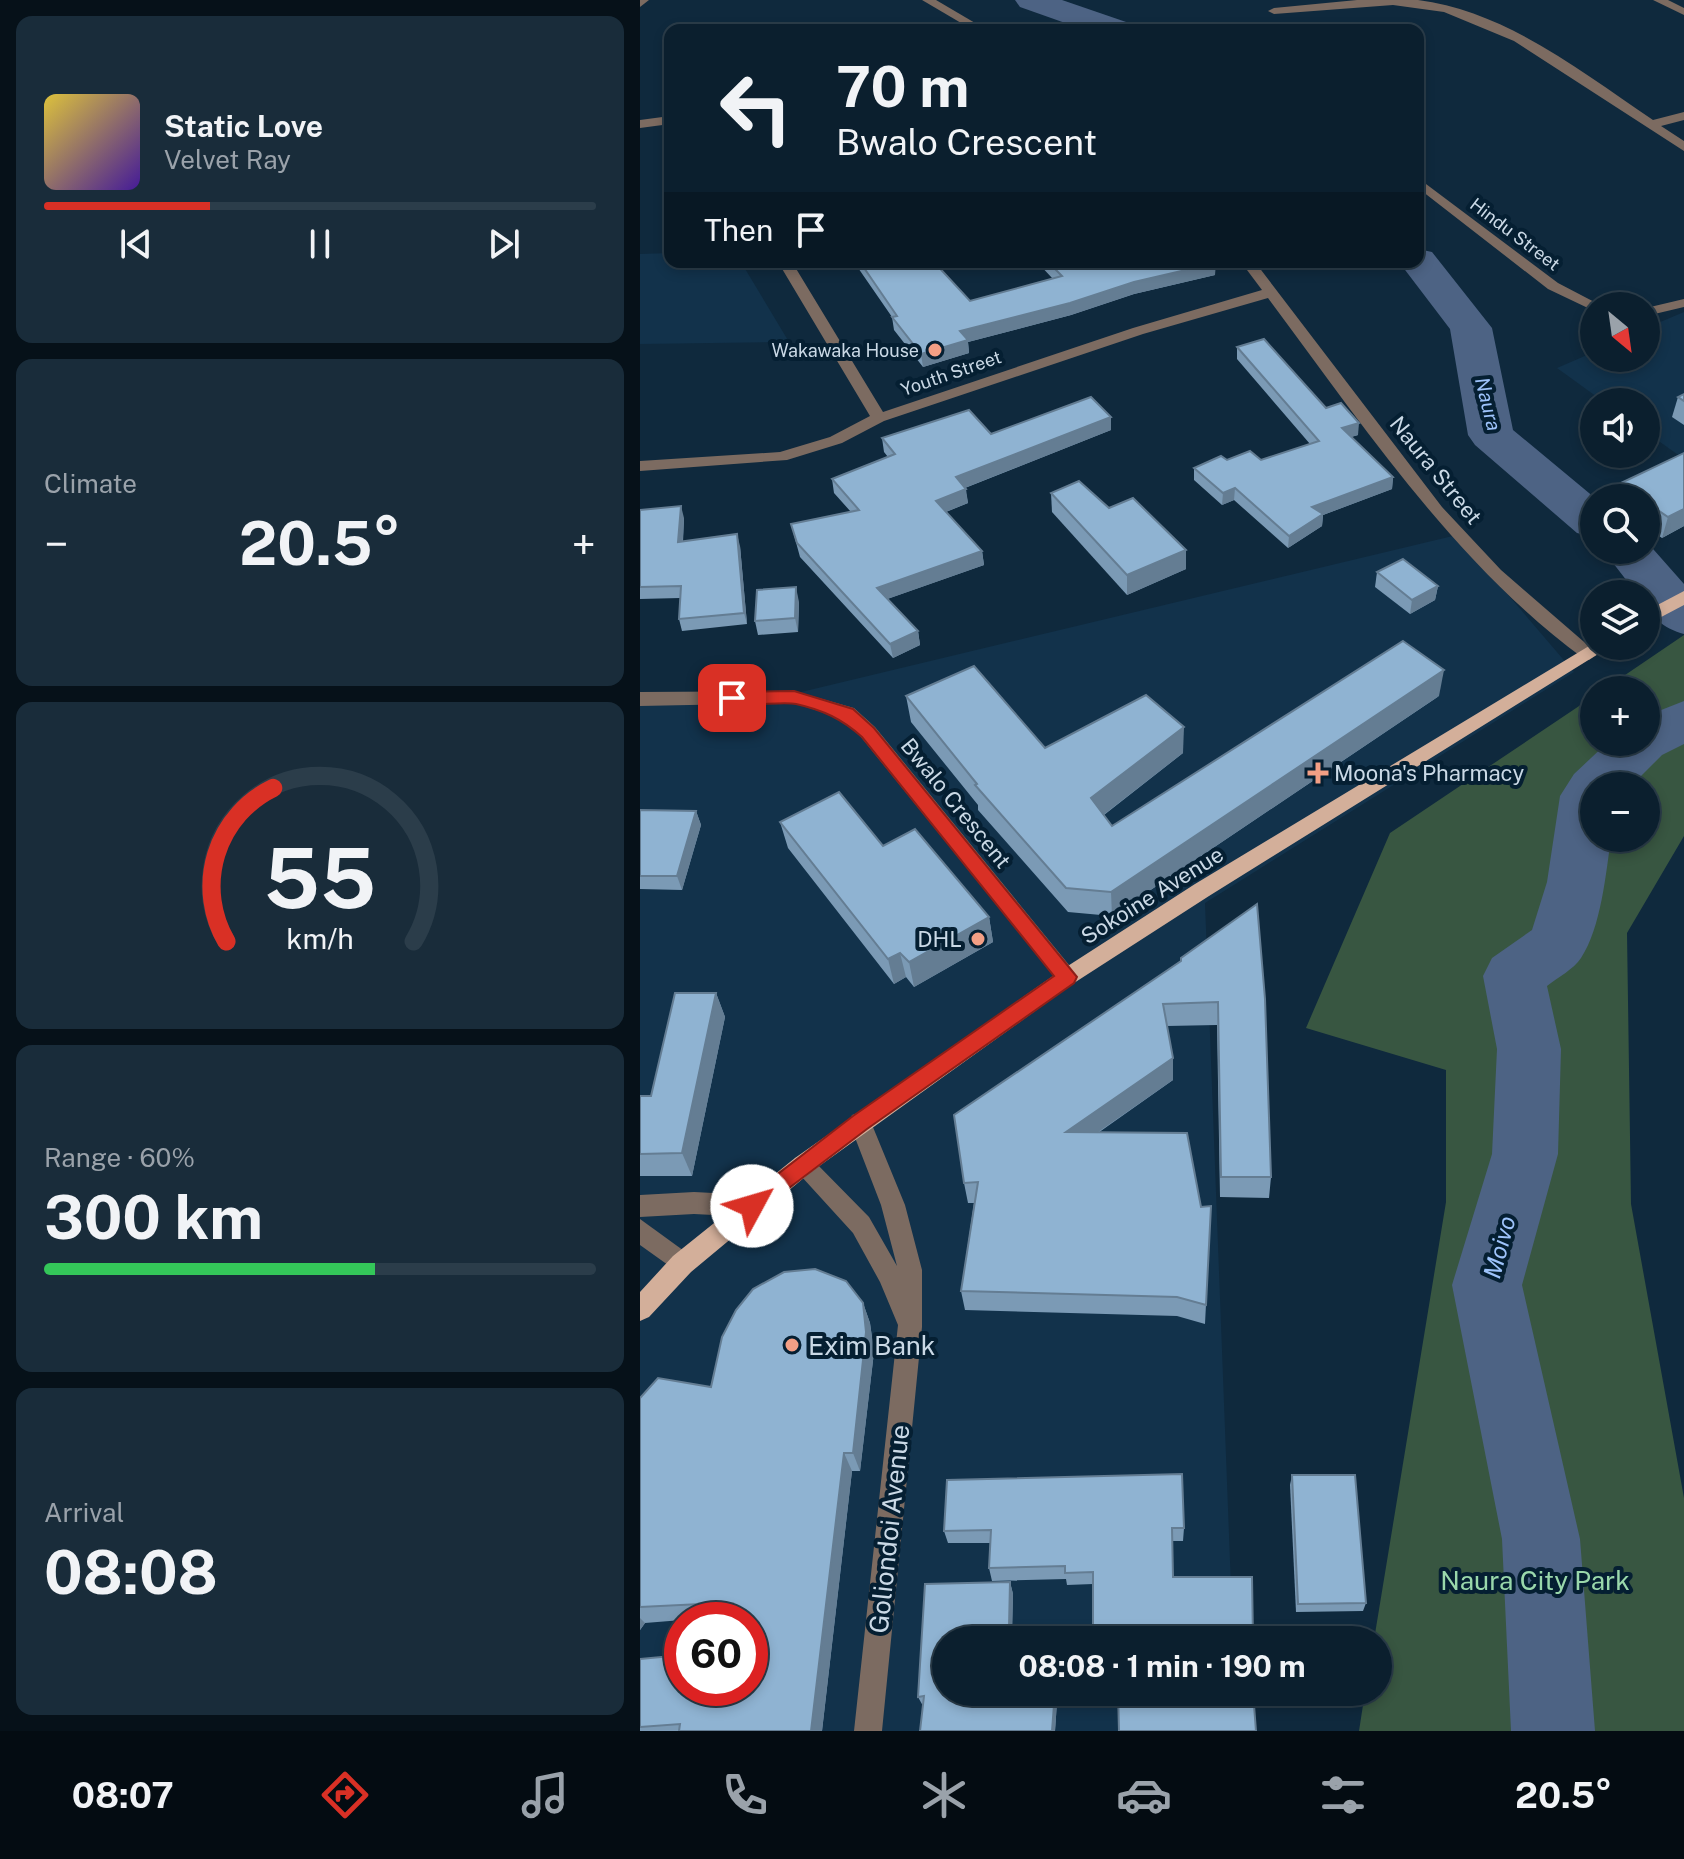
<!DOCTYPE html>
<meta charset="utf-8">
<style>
:root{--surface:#0b1f2e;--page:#192c3a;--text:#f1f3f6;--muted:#9aa2aa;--line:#2b3d4a;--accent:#d93025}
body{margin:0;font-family:"Public Sans",sans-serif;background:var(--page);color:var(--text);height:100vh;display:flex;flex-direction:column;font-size:30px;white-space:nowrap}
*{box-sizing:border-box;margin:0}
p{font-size:26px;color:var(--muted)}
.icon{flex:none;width:44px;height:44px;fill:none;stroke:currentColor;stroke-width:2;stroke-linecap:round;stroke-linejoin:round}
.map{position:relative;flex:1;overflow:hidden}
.panel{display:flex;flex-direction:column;gap:16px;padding:16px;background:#061119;width:640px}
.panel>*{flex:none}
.top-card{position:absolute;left:24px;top:24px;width:760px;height:244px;border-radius:16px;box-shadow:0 4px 12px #0003,0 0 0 2px var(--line);background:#0b1f2e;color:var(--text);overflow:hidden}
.needle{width:52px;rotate:151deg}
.fabs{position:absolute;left:940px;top:292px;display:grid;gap:16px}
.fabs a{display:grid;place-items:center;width:80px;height:80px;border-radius:50%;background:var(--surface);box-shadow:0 4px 12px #0003,0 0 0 2px var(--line);font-size:40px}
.speed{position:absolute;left:24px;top:1602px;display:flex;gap:16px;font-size:40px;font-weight:700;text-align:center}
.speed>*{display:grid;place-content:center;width:104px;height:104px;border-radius:50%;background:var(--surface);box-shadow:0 4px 12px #0003,0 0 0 2px var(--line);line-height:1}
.speed .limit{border:12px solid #d22;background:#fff;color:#111}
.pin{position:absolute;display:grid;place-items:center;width:68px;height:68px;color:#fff;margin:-34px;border-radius:16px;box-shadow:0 4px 12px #0006}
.me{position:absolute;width:88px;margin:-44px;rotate:51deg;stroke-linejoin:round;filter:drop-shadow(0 0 6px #0008)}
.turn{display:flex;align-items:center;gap:28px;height:168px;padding:0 40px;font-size:36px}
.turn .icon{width:104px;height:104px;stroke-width:2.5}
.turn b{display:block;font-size:56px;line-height:68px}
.then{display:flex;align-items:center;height:76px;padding:0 40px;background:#0003;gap:16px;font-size:30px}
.big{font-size:60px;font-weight:700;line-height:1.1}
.panel .widget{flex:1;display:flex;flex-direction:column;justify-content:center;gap:12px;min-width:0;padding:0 28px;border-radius:16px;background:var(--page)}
.panel .dial{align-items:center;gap:0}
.dial svg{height:208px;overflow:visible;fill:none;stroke:var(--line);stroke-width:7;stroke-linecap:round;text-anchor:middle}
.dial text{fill:var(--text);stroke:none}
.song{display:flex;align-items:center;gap:24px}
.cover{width:96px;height:96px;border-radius:12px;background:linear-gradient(135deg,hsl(50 70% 55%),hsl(260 70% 35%))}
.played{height:8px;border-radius:4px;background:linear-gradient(90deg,var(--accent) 30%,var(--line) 30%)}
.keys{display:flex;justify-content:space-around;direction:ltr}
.heat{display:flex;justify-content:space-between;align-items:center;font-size:44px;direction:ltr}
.charge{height:12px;border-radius:6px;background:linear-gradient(90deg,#34c759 60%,var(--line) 0)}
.trip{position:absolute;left:292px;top:1626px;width:460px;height:80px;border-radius:40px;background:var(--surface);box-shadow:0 4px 12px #0003,0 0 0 2px var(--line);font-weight:700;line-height:80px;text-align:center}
.menu{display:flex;height:128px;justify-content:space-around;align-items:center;background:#040c12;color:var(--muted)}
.menu .icon{width:56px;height:56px}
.menu .selected{color:var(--accent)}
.menu b{font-size:36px;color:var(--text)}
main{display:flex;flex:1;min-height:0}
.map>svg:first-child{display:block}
</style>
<main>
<section class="panel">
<div class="widget">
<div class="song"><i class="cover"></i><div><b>Static Love</b><p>Velvet Ray</p></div></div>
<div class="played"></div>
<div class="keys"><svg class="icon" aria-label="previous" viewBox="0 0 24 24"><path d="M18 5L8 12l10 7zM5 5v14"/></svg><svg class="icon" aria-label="pause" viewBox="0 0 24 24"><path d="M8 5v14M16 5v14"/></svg><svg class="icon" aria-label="next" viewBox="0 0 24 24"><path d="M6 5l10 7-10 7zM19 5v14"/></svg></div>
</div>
<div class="widget"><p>Climate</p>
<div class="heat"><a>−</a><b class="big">20.5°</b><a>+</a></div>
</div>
<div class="widget dial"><svg viewBox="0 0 100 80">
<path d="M14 69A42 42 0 1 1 86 69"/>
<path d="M14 69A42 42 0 0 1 32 10" stroke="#d93025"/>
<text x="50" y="56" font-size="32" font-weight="700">55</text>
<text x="50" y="72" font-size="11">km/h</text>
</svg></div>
<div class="widget"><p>Range · 60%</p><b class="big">300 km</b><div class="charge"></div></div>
<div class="widget"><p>Arrival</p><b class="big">08:08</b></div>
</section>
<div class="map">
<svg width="1044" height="1731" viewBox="0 0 1044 1731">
<rect width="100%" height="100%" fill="#0f293d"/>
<g fill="#12324b" fill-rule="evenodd">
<path d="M30,253V262H101L149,342L0,344V254Z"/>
<path d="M1044,312V459L1006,432V402H964L917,368L954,352V358H1006V328Z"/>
<path d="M817,535L934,672L565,903L593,1640H306V1692H595L596,1731H0V697L153,694ZM42,1620H110V1688H42Z"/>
</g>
<path fill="#385641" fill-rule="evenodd" d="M1044,635V836L987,933L991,1204L1044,1498V1731H719L725,1692H738V1640H734L806,1202V1070L666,1028L750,833L954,696V742H1006V690H963ZM954,786H1006V838H954Z"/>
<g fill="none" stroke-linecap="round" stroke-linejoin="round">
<g fill="#4d6384" fill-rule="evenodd">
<path d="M375,0H422L489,23L494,30H445L380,7Z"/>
<path d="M778,249L792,252L852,328L873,430L955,498L954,537L937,533L835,445L828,435L810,329L759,262H778Z"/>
<path d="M1006,541L1044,584V634C1025,629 1006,616 1006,594H997L963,550H1006Z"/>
<path d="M1044,701V744L1022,755L991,786H954V838H971C966,873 961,928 941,958C934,969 917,978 907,986L921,1049L918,1154L882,1285L940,1539L955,1731H871L862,1539L812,1285L852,1154L857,1049L843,976L852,958L892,930L907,882L920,796L934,774L968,742H1006V716Z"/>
</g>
<g fill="#7c6b61" fill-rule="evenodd">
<path d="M0,0H9L0,7Z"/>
<path d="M282,0H296L347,30H333Z"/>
<path d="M717,0C737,0 758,0 778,0C866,11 942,72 1013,120L1044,112V120L1021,126L1044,141V151L874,41L804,12L753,5L634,14L628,11L634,8Z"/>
<path d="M1013,0H1028L1044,8V15Z"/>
<path d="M778,78L783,79V85L778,86Z"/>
<path d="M30,116V124L0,128V120Z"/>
<path d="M778,178L918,283L962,306L950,309L908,289L778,188Z"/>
<path d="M138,262H152L243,412L493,328L622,290L601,262H615L802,507L861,570L958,654L949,660L943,658C813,562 724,426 628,298L503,334L244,421L202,443L147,460L0,471V461L140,452L190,437L230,416Z"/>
<path d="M1044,299V307L1006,316V308Z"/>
<path d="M154,691L214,708L235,727L434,971L438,977L434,983L427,986L420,983L221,737L200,718L154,703L0,706V692Z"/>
<path d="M220,1112L228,1115L265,1205L282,1270V1327L242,1731H214L258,1325L240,1282L213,1233L151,1165L155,1158L163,1155L171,1158L229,1217L257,1266L241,1205L209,1122L212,1115Z"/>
<path d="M54,1192L112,1195L120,1198L124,1206L120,1214L112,1217L54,1214L0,1217V1195Z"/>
<path d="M0,1219L51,1256L54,1264L51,1272L42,1275L0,1245Z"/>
</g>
<g fill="#d3af9a" fill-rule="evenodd">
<path d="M1044,591V605L1006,625V611Z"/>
<path d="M954,643V646H971L569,896L434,983L171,1172L51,1272L9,1317L0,1321V1292L33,1256L155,1158L420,971L555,884Z"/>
</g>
</g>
<g fill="#7b9ab5">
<path d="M214,262H294L330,301L413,279L397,262H575V275L494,294L431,315L328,342L329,353L283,367L254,330L252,317Z"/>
<path d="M597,347L686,408L718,435L711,437L753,477L752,489L683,515L682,526L648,548L594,500L582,505L554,480V468L587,460H621L670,444L597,359Z"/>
<path d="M1044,394V425L1032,417L1038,397Z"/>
<path d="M471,430L325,488L328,503L306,512L342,551L344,565L247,599L278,631L280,645L253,658L160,557L151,524L211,512L194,493L192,479L248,457L244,452L242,438Z"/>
<path d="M1044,453V526L1022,538L1006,527V498H977L981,483Z"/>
<path d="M411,493L469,508L546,569L487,595L412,512Z"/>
<path d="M0,516L44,518L43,542L100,546L107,624L42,631L39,619L40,598L0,599Z"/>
<path d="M737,572L798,586L795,600L770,614L735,587Z"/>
<path d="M159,602L158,632L118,635L115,621Z"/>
<path d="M266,696L405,748L543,753L464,815L472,826L799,696L472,916L428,912L338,810V805L271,722Z"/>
<path d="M0,810L56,811L61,825L42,890L0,889Z"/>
<path d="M140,822L243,846L349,917L353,942L274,987L266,977L254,984L148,848Z"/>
<path d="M617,904L631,1177L629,1198L580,1197L577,1025L527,1026L533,1058V1080L458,1133L561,1207L571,1206L565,1324L537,1316L325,1310L321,1291L334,1203H328L324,1183L541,961Z"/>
<path d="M76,993L85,1017L52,1176H0V1096H11Z"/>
<path d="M223,1303L230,1323L234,1352L220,1471H212L182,1731H0V1659L42,1688L110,1620H42L5,1623L0,1630V1398L71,1387Z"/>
<path d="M652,1475L726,1603L723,1611L656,1612L650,1485Z"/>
<path d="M544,1528L543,1541H532L533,1577H612L306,1692H613L478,1700L417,1702L415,1731H280L283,1706L278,1697L370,1582L373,1594L372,1628L453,1625V1584L427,1585L426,1579L352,1581L349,1568L350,1543H308L304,1531Z"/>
</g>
<g fill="#647d93">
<path d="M576,263L575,275L494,294L431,315L328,342L329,353L283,367L281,354L320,331L494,282Z"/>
<path d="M471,417V430L317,491L316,477Z"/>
<path d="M719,423L718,435L701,440L702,428Z"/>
<path d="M753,477L752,489L683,515L682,526L648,548L649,536L672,507Z"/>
<path d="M595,488L594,500L582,505L583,493Z"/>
<path d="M326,489L328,503L298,515L296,501Z"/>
<path d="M41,506L44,518L42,554L38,542Z"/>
<path d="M1044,509V526L1022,538L1028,517Z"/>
<path d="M97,534L100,546L107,624L104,613Z"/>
<path d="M546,550V569L487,595V575Z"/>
<path d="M342,551L344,565L239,602L237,588Z"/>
<path d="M798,586L795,600L770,614L772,600Z"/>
<path d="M156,587L159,602L158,632L155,618Z"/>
<path d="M278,631L280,645L253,658L250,644Z"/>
<path d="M804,670L799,696L472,916L471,892Z"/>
<path d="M544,727L543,753L453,823L451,798Z"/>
<path d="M56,811L61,825L42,890L37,876Z"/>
<path d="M349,917L353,942L274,987L269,962Z"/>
<path d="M260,953L266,977L254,984L248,959Z"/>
<path d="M76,993L85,1017L52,1176L42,1153Z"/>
<path d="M533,1058V1080L428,1153L426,1132Z"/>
<path d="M223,1303L230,1323L234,1352L220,1471L213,1453Z"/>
<path d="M204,1453L212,1471L182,1731H171Z"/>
<path d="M370,1582L373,1594L372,1639L369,1628Z"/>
<path d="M0,1618L5,1623L0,1630Z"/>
<path d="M415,1692L417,1702L415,1731H412Z"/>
</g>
<g fill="#8fb3d2" stroke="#647d93" stroke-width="2">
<path d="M220,262H294L330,301L422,276L408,262H575L576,263L494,282L430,303L320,331L328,340L281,354L252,317L257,316Z"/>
<path d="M624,339L686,408L701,403L719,423L702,428L753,477L672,507L683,514L649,536L595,488L583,493L554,468L581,456L587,460L610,451L621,460L679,441L597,347Z"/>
<path d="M1044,394V401L1038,397Z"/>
<path d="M451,397L471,417L316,477L326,489L296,501L342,551L237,588L278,631L250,644L157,543L151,524L219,510L192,479L255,454L242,438L329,410L351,434Z"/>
<path d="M1044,453V509L1028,517L1006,502V498H1001L981,483Z"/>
<path d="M439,481L469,508L493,498L546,550L487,575L411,493Z"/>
<path d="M41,506L38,542L97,534L104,613L39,619L41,586L0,587V510Z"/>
<path d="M763,559L798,586L772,600L737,572Z"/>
<path d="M156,587L155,618L115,621L117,590Z"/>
<path d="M763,641L804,670L471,892L426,888L335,785L337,784L266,696L334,666L405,748L506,695L544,727L451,798L472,826Z"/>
<path d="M199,792L243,846L275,829L349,917L269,962L260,953L248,959L140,822Z"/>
<path d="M0,810L56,811L37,876H0Z"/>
<path d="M617,904L625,999L631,1177H581L578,1002L523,1004L533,1058L426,1132L547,1133L561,1207L571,1206L566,1305L537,1297L321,1291L338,1182L324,1183L314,1115L541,961V958Z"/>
<path d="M35,993H76L42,1153L0,1154V1096H11Z"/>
<path d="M175,1269L206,1281L223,1303L226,1332L213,1453H204L171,1731H39L40,1724L0,1727V1659L42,1655V1688H110V1620H58L60,1604L0,1607V1398L18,1378L71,1387L82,1337L96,1310L113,1289L144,1272Z"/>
<path d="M542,1474L544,1528H532L533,1577H612L613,1640H306V1692H424H415L412,1731H280L284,1696L278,1697L285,1584L370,1582L369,1628L453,1625V1572L425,1573V1566L349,1568L351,1530L304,1531L307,1480Z"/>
<path d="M652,1475H715L726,1603L658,1604Z"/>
<path d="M478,1692H613L616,1731H479Z"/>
</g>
<path fill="#d93025" stroke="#8d1f18" stroke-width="2" d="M154,691L213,709L234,728L437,977L434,983L227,1129L112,1216L104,1213L101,1206L104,1200L213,1116L414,976L222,737C202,719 183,710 156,704C138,700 95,711 84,698L92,692Z"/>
<g fill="#f39f85" stroke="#051f32" stroke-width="3">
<circle cx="295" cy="350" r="8"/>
<path d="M674 761h8v8h8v8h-8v8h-8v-8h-8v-8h8z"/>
<circle cx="338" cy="939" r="8"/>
<circle cx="152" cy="1345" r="8"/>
</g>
<g text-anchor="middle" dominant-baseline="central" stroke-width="8" stroke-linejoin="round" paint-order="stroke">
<g font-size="18" fill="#cad9e6" stroke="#051f32">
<text transform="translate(875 234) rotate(37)">Hindu Street</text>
<text transform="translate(311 373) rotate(-19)">Youth Street</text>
</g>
<g font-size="18" fill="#cad9e6" stroke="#051f32" text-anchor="end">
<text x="279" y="350">Wakawaka House</text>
</g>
<g font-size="20" font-style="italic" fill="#9ec3fb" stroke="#051f32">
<text transform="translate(848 404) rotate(76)">Naura</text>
</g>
<g font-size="22" fill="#cad9e6" stroke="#051f32">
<text transform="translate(796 470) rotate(51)">Naura Street</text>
<text transform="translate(316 803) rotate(51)">Bwalo Crescent</text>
<text transform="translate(512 895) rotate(-32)">Sokoine Avenue</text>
</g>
<g font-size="22" fill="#cad9e6" stroke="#051f32" text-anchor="start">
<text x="694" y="773">Moona's Pharmacy</text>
<text x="322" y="939" text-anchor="end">DHL</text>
</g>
<g font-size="24" font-style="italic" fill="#9ec3fb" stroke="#051f32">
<text transform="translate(859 1247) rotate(-75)">Moivo</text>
</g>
<g font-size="26" fill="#cad9e6" stroke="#051f32" text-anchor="start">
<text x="168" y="1345">Exim Bank</text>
</g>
<g font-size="26" fill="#cad9e6" stroke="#051f32">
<text transform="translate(249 1529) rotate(-84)">Goliondoi Avenue</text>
</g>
<g font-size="26" fill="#9ad8ab" stroke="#051f32">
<text x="895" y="1580">Naura City Park</text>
</g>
</g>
</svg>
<div class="fabs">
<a><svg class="needle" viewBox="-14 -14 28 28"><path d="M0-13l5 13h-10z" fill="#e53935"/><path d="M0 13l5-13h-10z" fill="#9aa2aa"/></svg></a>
<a><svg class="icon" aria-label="sound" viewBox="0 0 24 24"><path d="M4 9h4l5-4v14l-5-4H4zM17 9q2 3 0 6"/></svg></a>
<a><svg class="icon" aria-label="search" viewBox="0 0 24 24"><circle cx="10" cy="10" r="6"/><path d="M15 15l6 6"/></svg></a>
<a><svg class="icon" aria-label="layers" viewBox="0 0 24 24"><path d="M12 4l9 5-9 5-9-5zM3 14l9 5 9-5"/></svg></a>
<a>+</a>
<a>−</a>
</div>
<div class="speed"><div class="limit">60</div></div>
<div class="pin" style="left:92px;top:698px;background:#d93025"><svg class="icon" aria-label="arrive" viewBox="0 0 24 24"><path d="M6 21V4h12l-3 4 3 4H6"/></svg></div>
<svg class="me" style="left:112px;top:1206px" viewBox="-20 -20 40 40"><circle r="19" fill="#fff"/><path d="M0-13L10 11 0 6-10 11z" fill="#d93025"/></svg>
<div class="trip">08:08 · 1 min · 190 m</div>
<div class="top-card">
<div class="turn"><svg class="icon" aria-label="left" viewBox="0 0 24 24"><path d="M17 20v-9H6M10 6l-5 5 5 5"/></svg><div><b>70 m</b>Bwalo Crescent</div></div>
<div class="then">Then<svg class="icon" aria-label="arrive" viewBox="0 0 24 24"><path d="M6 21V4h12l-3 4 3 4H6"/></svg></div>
</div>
</div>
</main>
<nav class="menu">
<b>08:07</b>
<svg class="icon selected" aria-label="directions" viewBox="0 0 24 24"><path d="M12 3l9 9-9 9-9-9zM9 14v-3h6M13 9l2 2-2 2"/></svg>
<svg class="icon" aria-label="music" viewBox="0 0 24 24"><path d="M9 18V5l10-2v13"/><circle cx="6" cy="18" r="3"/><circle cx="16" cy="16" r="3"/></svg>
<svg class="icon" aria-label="phone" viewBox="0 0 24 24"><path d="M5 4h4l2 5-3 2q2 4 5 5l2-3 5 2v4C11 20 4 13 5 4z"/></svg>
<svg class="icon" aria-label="climate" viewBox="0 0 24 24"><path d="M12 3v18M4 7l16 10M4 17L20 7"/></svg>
<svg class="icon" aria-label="car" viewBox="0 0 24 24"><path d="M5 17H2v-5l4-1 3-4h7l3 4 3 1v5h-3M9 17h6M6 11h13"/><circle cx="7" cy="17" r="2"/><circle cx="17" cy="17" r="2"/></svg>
<svg class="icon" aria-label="filters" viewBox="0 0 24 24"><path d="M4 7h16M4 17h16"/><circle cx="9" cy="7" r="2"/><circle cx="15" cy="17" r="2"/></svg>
<b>20.5°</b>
</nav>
